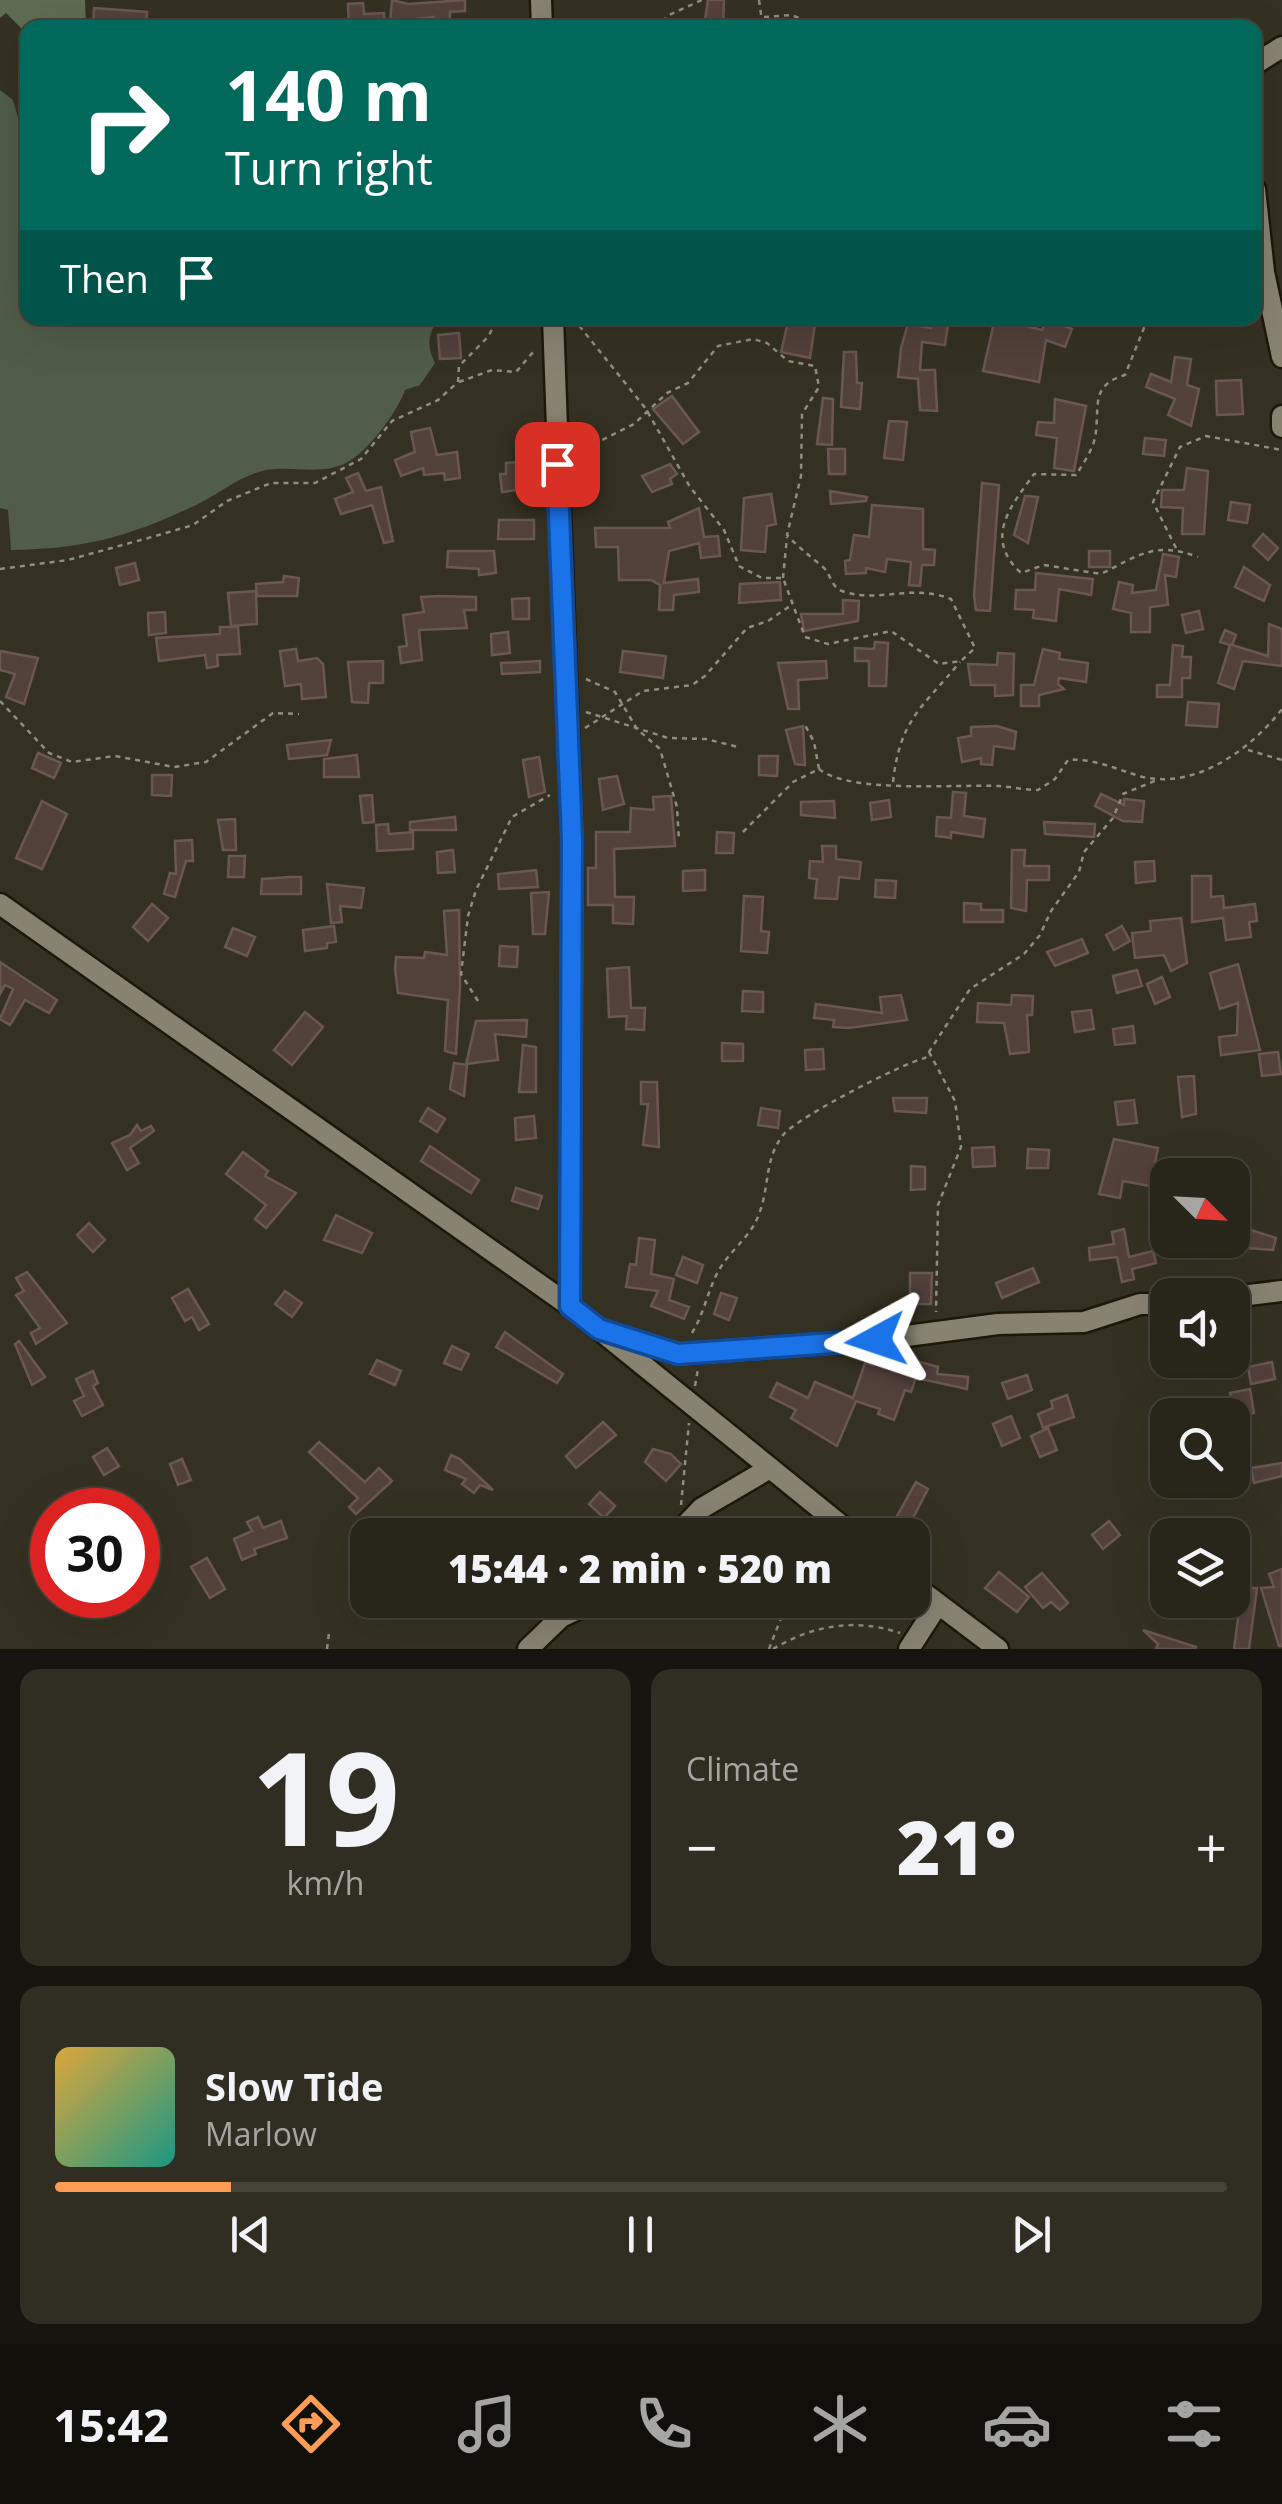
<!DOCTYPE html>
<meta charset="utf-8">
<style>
:root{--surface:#28251a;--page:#302d23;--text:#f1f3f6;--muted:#a5a5a2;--line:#444239;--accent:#fd9c55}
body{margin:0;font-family:"Open Sans",sans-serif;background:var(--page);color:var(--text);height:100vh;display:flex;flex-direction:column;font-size:38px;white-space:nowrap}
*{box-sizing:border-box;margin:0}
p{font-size:32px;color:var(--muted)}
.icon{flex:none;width:55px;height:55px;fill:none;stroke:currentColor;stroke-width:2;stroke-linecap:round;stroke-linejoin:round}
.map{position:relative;height:1649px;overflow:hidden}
.side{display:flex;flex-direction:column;gap:20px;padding:20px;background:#16140e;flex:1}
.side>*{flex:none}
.top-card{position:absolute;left:20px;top:20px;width:1242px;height:305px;border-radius:20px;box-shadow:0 10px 40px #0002,0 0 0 2px var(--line);background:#00695c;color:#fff;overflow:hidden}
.needle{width:65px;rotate:114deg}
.fabs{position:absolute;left:1150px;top:1158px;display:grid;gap:20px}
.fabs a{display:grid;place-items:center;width:100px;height:100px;border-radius:20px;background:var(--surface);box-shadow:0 10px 40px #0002,0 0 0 2px var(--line);font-size:50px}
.speed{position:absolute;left:30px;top:1488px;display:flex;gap:20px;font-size:50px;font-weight:700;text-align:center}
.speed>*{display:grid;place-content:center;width:130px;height:130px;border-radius:50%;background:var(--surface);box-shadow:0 10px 40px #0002,0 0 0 2px var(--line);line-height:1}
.speed .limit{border:15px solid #d22;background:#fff;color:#111}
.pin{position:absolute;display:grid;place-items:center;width:85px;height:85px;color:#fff;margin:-42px;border-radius:20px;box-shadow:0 5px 15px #0006}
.me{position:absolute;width:110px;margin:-55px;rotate:265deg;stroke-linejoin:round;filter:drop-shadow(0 0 8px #0008)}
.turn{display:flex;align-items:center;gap:35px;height:210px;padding:0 40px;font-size:45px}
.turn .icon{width:130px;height:130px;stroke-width:2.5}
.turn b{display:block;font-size:70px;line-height:85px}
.then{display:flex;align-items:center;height:95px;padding:0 40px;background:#0003;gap:20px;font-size:38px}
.big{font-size:75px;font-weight:800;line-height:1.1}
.side .widget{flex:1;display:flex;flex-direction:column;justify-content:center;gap:15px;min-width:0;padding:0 35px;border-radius:20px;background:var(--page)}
.side .dial{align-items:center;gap:0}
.dial b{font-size:130px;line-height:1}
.song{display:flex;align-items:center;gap:30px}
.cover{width:120px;height:120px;border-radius:15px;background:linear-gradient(135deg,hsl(40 70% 55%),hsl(170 70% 35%))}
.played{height:10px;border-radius:5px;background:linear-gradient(90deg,var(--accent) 15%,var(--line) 15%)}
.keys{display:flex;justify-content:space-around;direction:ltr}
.heat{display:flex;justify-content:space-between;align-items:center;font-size:55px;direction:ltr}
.side .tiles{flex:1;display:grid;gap:20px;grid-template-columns:1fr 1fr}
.widget:last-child{grid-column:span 2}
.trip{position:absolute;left:350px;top:1518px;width:580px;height:100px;border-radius:20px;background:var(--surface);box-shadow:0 10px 40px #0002,0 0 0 2px var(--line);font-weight:800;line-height:100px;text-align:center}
.tab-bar{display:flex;height:160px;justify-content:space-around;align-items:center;background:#100f0a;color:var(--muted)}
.tab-bar .icon{width:70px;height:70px}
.tab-bar .active{color:var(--accent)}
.tab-bar b{font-size:45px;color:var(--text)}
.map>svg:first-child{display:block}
</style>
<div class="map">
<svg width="1282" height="1649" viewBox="0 0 1282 1649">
<rect width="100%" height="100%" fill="#353122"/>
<path fill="#515c4a" d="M0,90L13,100L20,125L27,127L28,318H359V322L387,323L389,318H439C428,334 426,345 435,363L420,385L405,390C397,412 372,446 351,460C324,478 292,464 262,471C238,477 216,496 194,506C128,537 84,549 11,550L8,510L0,508Z"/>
<path fill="#5d6c52" d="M0,0H85L86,27L28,28L27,34L6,13L0,18Z"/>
<g fill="#52403b" stroke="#6a5752" stroke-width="2.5">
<path d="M392,0L408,4L465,0V11L450,12V28H434V17L390,22Z"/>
<path d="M708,0H724L723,28L704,27Z"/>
<path d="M363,3L364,14L384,13L385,27L349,28L348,4Z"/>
<path d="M94,8L147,12L146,28H93Z"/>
<path d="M789,318H816L810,358L781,352Z"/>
<path d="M934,318H949L945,345L922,342L920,370H935L937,411L920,410L918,379L898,377L901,348L908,324L931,328Z"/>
<path d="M995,318L1042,330L1047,319L1072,329L1065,347L1046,340L1039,382L983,371Z"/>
<path d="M459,333L461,358L440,359L438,335Z"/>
<path d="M844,352H856L857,383H862L860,409L841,407Z"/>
<path d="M1175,357L1191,359L1187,385L1199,389L1191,426L1168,415L1175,399L1146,387L1151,374L1171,382Z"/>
<path d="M1241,380L1243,414L1217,415L1216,381Z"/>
<path d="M672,396L699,432L683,444L653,409Z"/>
<path d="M823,398L833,399L832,445L817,444Z"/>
<path d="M1055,399L1086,406L1074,471L1054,468L1057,438L1036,435L1038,422L1054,423Z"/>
<path d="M889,421L907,422L903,460L884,458Z"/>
<path d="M430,428L437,455L457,452L460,478L445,480L444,473L424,475L423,468L401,476L395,460L415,452L411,432Z"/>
<path d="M1145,438L1166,440L1164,456L1143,454Z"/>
<path d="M828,449H845V474H829Z"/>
<path d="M521,462L524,489L502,492L500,474H506V463Z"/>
<path d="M670,464L677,474L670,479L672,484L652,492L642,476Z"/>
<path d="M1187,468L1208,471L1204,534H1182L1183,508L1161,507L1162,490H1184Z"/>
<path d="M358,473L366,491L381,487L393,541L384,543L372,505L341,514L335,499L353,492L346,478Z"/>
<path d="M982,483L999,485L990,611L976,610L974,596Z"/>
<path d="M830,491L867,497L866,501L831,504Z"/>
<path d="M771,494L776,524L767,526L765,552L741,550L744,498Z"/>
<path d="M1025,496L1038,497L1028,543L1014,535Z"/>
<path d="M1231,502L1250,505L1247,523L1228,520Z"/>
<path d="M872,505L923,509V549L935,550L934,565H922L920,586L909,585L911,562L887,559L885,572L866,568V573L846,574L845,561L850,560L854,535L869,537Z"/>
<path d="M699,508L704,537L718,536L720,556L701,558L699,543L669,551L664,583L698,579L699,592L674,595L673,610H659L660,585L651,580H619L618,547H596L595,528H670L668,522Z"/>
<path d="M499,520H534V539H498Z"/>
<path d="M1263,534L1278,548L1268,560L1253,546Z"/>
<path d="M448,551H494L496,573L479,575V569L447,567Z"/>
<rect x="1089" y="551" width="21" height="16"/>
<path d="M1163,554L1179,557L1176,577L1165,575L1168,605L1150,607V632H1131V613L1113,609L1119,582L1133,585L1132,593L1156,590Z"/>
<path d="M135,563L139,580L120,585L116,568Z"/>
<path d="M1244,567L1270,585L1264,601L1235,587Z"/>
<path d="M1036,573L1093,579L1091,595L1059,589L1056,621L1033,618L1034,610L1015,609L1016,590H1035Z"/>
<path d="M284,576L299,578L297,596H257L256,584L283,582Z"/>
<path d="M780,582L781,600L739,603L740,584Z"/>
<path d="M256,591L257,624L231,626L228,593Z"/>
<path d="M439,596L476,597V610H464L467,628L419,630L422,660L401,663L399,647L407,646L403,615L424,612L421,597Z"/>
<path d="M529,598V619H513L512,599Z"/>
<path d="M843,600L859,601L858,621L804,631L801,614H843Z"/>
<path d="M1199,611L1203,629L1186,633L1182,615Z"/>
<path d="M165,612L166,633L149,635L148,613Z"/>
<path d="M1269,624L1282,629V666L1243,661L1234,689L1218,683L1230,645L1220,642L1225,630L1236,635L1232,645L1268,656Z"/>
<path d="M220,627H238L240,654L217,655L218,666L207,668L205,655L159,661L156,638L220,634Z"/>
<path d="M508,632L510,653L492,655L491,634Z"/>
<path d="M875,642L888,643L886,686H869V661H855V648L874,649Z"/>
<path d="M1173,645L1183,646L1182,657H1191L1190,678H1182V697H1157V685H1170Z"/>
<path d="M296,649L298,661L317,658L323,664L326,697L302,699L301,684L285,686L280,651Z"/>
<path d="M1043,649L1060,653L1059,659L1088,663L1086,682L1059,678L1058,684L1064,689L1039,695V706H1021V685H1034Z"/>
<path d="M0,651L38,658L24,704L6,697L15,674L0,670Z"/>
<path d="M623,651L666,656L663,678L620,672Z"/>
<path d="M998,653L1014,654L1013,695L995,696V685H971L968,664L997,665Z"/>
<path d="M383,661V683H369L368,703L352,702L348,662Z"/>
<path d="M540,661V672L502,674L501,663Z"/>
<path d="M826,661L827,678L798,680L799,709H788L778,663Z"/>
<path d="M1188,702L1219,704L1217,727L1186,725Z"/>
<path d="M803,726L805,765L795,764L786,730Z"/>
<path d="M997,726L1016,732L1014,749L994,746L992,765L981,764V758L962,762L958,738L971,736V727Z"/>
<path d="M331,740L327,755L289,759L287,745Z"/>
<path d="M38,753L61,763L54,778L32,768Z"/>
<path d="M357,755L359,777H324V759Z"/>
<path d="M759,756H778L777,776L759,775Z"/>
<path d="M539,757L545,792L529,797L523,760Z"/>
<path d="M152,775H172L171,796L152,795Z"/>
<path d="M617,776L624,804L603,810L599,779Z"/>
<path d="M953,792L966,793L964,816L985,819L983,837L951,832V838L936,836L937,817L951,818Z"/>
<path d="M1101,794L1124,805V799L1144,801L1142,822L1123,821L1095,806Z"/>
<path d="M372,795L374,822L363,823L360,796Z"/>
<path d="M671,796L675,846L614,849L615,897H634L633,924L613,923V905H588V868H596V832H630L631,808L654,810L653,797Z"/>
<path d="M889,800L891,817L872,820L870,803Z"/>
<path d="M42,801L67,814L42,869L16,858Z"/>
<path d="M834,801L835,818L801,815V802Z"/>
<path d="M455,817L456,830H410V822Z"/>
<path d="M235,819L236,850H223L218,820Z"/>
<path d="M1044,822L1095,824L1094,837L1045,834Z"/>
<path d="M388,824L389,834L413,832V849L377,851L376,825Z"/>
<path d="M717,832L734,833L733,853H716Z"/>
<path d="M192,840L193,861H186L175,897L164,894L170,873L176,874L175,841Z"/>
<path d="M822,846H836V859L861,862L859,879L839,877L837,899L815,898L817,879L809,878L810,861L823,862Z"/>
<path d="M453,850L455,872L438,873L437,852Z"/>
<path d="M1012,850H1025L1024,866H1049V880H1027L1026,911L1011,908Z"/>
<path d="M229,856H245L244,877H228Z"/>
<path d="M1154,861L1155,881L1136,883L1135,862Z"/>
<path d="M536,870L538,887L499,889L498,874Z"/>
<path d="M705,870V890L683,891V871Z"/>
<path d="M1192,876H1211V897L1223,896L1224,908L1255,904L1257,921L1249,922L1251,937L1226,940L1223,918L1192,922Z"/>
<path d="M290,877H301V894H261L262,879Z"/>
<path d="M876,880L896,881L895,898L875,897Z"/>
<path d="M327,884L364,888L361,908L340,906L342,922L331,923Z"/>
<path d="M549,892L545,934H533L531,893Z"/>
<path d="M744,896L763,897L761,931L769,932L767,953L741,951Z"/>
<path d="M964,903L981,904V910H1003V922H964Z"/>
<path d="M152,904L168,918L148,941L133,927Z"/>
<path d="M459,910L460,987L456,1054L445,1051L448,1000L398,993L395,969L396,957L424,958L425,952L447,955L444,911Z"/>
<path d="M1181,918L1187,963L1171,971L1164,955L1135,958L1132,933L1151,931L1150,921Z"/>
<path d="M334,926L336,942L327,943V948L305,951L303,930Z"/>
<path d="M1122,926L1130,941L1114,950L1106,935Z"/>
<path d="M233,928L255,937L247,956L225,947Z"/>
<path d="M1082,939L1088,953L1055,966L1047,952Z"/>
<path d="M500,946L518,947L517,967L499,966Z"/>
<path d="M0,962L57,1000L49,1013L25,1000L10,1025L0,1019L13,989L5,985L0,994Z"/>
<path d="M1238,964L1260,1050L1221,1055L1219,1037L1237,1035L1238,1003L1220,1009L1210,973Z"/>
<path d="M629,967L631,1008H645L644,1030L626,1029L627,1016L609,1017L607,969Z"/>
<path d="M1137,970L1142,986L1117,993L1113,976Z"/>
<path d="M1162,977L1170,997L1155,1004L1147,984Z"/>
<path d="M743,991L763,992V1012L742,1011Z"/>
<path d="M901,995L907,1020L849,1028L833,1027L834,1020L814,1018L816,1004L882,1013L880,997Z"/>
<path d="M1012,995L1033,996L1032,1015H1027L1029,1052L1010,1054L1004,1023L977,1022L978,1003L1011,1005Z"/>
<path d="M1091,1010L1094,1029L1075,1032L1072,1012Z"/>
<path d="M305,1012L323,1027L292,1065L274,1050Z"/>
<path d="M527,1020L526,1037L495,1034L498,1060L466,1064L476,1021Z"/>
<path d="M1133,1026L1135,1043L1115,1045L1113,1029Z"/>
<path d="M722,1043L743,1044V1061H722Z"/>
<path d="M523,1045L536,1047V1092H519Z"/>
<path d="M823,1049L824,1069L806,1070L805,1050Z"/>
<path d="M1278,1052L1281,1074L1262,1076L1259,1054Z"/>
<path d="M454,1063L467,1065L464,1096L450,1089Z"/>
<path d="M1194,1076L1196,1114L1182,1117L1178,1077Z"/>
<path d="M641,1082H657L659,1147L643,1145L648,1104H641Z"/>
<path d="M893,1098H927L926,1113L895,1111Z"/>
<path d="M1134,1100L1137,1123L1118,1125L1115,1102Z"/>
<path d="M428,1108L445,1119L437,1132L420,1121Z"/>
<path d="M761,1108L780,1111L778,1128L758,1125Z"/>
<path d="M534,1116L536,1138L516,1140L515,1118Z"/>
<path d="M137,1125L141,1131L151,1126L154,1131L130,1148L139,1163L127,1170L112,1143L130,1135Z"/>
<path d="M1114,1139L1158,1148L1150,1186L1123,1181L1120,1198L1099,1194Z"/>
<path d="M430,1146L479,1180L471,1193L421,1161Z"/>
<path d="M994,1147L995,1166L973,1167L972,1148Z"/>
<path d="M1028,1149L1049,1150L1048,1168H1027Z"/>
<path d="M243,1152L268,1171L265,1176L296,1193L266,1228L255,1219L266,1205L226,1174Z"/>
<path d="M911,1166L925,1167V1189L911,1190Z"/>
<path d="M516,1188L542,1196L538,1209L512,1201Z"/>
<path d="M336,1215L372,1233L362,1253L324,1240Z"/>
<path d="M89,1223L105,1240L93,1252L77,1235Z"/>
<path d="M1239,1226L1276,1238L1273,1250L1236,1247Z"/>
<path d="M1124,1229L1129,1257L1153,1251L1156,1263L1132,1269L1134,1279L1122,1282L1117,1257L1090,1260L1089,1248L1114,1244L1112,1232Z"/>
<path d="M639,1238L655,1240L651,1274L674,1279L669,1300L689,1307L684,1319L651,1306L658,1291L626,1287L630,1264L636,1265Z"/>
<path d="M683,1257L703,1265L697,1283L676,1275Z"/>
<path d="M1033,1268L1039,1282L1002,1298L996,1283Z"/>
<path d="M27,1272L67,1323L36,1344L31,1333L40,1328L16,1295L24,1291L16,1278Z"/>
<path d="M910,1273H932L931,1304H910Z"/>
<path d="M188,1289L209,1324L199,1330L192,1317L185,1321L172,1298Z"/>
<path d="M285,1291L302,1303L292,1317L275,1304Z"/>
<path d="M721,1293L737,1298L729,1320L714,1314Z"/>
<path d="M505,1332L563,1374L557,1383L496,1347Z"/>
<path d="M19,1341L45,1377L32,1385L15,1344Z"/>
<path d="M452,1346L469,1354L461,1370L444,1363Z"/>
<path d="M876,1359L917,1375L911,1392L905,1390L894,1420L878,1414L880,1409L856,1401L837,1446L791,1418L796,1410L770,1397L777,1383L808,1398L815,1382L853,1398L865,1363L874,1365Z"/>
<path d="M377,1360L401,1371L395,1385L370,1374Z"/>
<path d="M920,1362L938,1367L937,1374L968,1377L967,1389L916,1378Z"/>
<path d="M1272,1362L1275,1379L1251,1384L1248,1367Z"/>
<path d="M93,1371L98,1383L93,1386L103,1405L82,1416L74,1401L84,1396L76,1379Z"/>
<path d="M1027,1375L1032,1390L1008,1399L1002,1383Z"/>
<path d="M1250,1389L1254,1413L1234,1417L1230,1393Z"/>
<path d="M1067,1395L1074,1417L1043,1428L1038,1414L1053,1408L1051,1401Z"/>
<path d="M1011,1416L1020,1438L1002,1446L993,1424Z"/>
<path d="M603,1422L616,1435L576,1468L566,1456Z"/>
<path d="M1048,1428L1057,1450L1040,1457L1031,1436Z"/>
<path d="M319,1442L365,1482L379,1468L392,1481L356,1514L349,1507L358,1498L309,1452Z"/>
<path d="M107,1448L119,1466L104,1475L93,1457Z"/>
<path d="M653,1449L671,1454L681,1464L666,1481L645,1462Z"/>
<path d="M451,1455L460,1459L493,1490L480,1485L474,1493L462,1484L466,1479L445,1470Z"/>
<path d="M182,1459L191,1480L178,1485L170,1464Z"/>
<path d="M1282,1463V1476L1254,1483L1251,1468Z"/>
<path d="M916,1482L928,1489L910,1524L896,1518Z"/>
<path d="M600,1492L615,1506L604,1518L589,1504Z"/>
<path d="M258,1517L263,1528L281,1521L287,1538L254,1549L256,1554L242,1560L234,1539L252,1531L247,1522Z"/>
<path d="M1109,1521L1120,1535L1103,1549L1092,1535Z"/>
<path d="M207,1558L225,1589L210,1598L191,1567Z"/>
<path d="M1282,1569V1646H1279L1261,1588L1274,1587L1269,1574Z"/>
<path d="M999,1572L1029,1597L1017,1612L985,1588Z"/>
<path d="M1042,1573L1068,1603L1060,1610L1051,1602L1043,1608L1025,1587Z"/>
<path d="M1242,1588H1257L1249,1649H1234Z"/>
<path d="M1143,1630L1196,1647L1195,1649H1156L1158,1644Z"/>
</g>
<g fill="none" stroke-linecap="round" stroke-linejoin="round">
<defs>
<g id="minor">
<path d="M541,0L542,28"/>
<path d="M1255,64L1282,47"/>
<path d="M1255,189L1264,272L1282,357"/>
<path d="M553,318L572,840L570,1306"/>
<path d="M1282,416V427"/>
<path d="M0,904L570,1306L853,1535"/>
<path d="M1232,1297L1282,1291"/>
<path d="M612,1333L678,1354L876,1340L998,1324L1084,1322L1140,1304H1168"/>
<path d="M676,1535L702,1508L770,1468"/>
<path d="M912,1584L998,1649"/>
<path d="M528,1649L561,1617L598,1600"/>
<path d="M909,1649L938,1604"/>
</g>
</defs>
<use href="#minor" stroke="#1d180a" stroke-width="25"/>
<g stroke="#918d81" stroke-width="2.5" stroke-dasharray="5 5" stroke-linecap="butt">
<path d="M759,0L763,28"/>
<path d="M764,17L791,15L829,28"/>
<path d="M655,28L669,15L702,0"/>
<path d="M573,318L646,409L690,487L724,530L739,566L762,578H783L805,637L828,644L891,631L939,664L961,661L975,648L951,599C911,583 879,604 842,591C831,587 831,574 823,567C810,556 799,548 787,535L801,476L802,414L819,387L815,366L788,361L767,343L753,339L718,346L688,383L667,393L634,424L576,453"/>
<path d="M1148,318L1125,375C1092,385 1099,402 1096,431C1095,447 1084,462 1076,475L1034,474C1011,506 983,538 1021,573L1044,565L1101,574C1139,555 1155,541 1198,557"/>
<path d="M459,382L492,370L516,372L534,351"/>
<path d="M1176,548L1153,502L1180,447L1206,436L1282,450"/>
<path d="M0,569L68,560L159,535L193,525L227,501L271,483H315L361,459L392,421L438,400L458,382L459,366L488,337L498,318"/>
<path d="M783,578L787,537"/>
<path d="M586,679L615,692L637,729L660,749L677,807L679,841"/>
<path d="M0,701L49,753L72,762L115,756L174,767L206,762L273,713L299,714"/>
<path d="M586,712L668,738L706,739L738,747"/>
<path d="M585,728L643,691L692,685L705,676L747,628L768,621L790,606"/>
<path d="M1248,750L1282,760"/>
<path d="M819,769C850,794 957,784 999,786C1012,787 1025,790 1038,790L1055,779L1068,760C1096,758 1117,770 1143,777C1197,789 1251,749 1282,709"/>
<path d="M893,782C900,719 922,708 960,662"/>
<path d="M743,832L793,782L819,769L814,742L805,725"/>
<path d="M478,1001L461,974L468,916L476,890L512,817L550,795"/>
<path d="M929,1052L955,1101L961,1147L938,1205L936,1312"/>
<path d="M692,1333C704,1314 708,1289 719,1270C731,1249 751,1237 759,1214C770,1186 764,1158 784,1134C800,1116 901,1064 925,1058L970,989L1024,954L1040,935L1051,911L1079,872L1084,852L1113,818L1123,794L1157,780"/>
<path d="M695,1386L698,1369"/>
<path d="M681,1505L689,1423"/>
<path d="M811,1535L815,1526"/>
<path d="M327,1649L329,1633"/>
<path d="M769,1649L788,1600"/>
<path d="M773,1649C813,1625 856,1618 900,1633"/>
</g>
<use href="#minor" stroke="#888371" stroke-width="20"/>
</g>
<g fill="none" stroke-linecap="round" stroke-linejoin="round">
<defs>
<path id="route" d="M557,464L572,840L570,1306L599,1329L678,1354L876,1340"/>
</defs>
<use href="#route" stroke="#114b97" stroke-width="25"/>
<use href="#route" stroke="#1a73e8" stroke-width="18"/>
</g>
</svg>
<div class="fabs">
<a><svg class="needle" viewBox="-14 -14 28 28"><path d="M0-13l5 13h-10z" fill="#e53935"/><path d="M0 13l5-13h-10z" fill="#a5a5a2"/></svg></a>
<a><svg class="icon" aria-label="sound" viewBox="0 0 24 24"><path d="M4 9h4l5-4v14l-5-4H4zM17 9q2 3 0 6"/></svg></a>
<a><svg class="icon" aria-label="search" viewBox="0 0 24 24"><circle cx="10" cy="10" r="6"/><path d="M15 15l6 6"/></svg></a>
<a><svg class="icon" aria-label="layers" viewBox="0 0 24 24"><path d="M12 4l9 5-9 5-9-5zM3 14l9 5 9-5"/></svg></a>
</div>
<div class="speed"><div class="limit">30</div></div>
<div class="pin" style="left:557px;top:464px;background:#d93025"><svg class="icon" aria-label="arrive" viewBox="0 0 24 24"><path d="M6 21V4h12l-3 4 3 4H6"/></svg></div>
<svg class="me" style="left:876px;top:1340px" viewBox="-20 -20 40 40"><path d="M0-17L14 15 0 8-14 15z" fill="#1a73e8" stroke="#fff" stroke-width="4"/></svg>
<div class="trip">15:44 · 2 min · 520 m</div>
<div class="top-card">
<div class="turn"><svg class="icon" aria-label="right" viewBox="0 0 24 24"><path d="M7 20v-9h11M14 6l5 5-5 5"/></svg><div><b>140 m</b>Turn right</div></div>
<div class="then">Then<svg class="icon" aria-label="arrive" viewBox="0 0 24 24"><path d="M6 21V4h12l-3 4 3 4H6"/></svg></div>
</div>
</div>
<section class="side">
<div class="tiles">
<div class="widget dial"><b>19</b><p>km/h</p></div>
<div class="widget"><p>Climate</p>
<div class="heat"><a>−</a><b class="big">21°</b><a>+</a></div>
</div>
<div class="widget">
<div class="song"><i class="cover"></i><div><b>Slow Tide</b><p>Marlow</p></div></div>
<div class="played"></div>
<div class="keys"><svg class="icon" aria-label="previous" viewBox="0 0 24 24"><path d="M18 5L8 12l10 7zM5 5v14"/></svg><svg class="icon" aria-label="pause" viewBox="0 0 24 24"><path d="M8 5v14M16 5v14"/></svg><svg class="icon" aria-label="next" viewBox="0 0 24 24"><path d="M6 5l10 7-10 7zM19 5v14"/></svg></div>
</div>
</div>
</section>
<nav class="tab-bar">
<b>15:42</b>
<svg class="icon active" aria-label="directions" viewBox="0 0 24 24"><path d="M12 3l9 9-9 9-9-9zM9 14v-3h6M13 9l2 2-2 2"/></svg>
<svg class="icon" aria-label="music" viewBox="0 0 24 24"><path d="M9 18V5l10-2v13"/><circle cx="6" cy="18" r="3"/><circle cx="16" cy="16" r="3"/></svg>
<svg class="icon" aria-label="phone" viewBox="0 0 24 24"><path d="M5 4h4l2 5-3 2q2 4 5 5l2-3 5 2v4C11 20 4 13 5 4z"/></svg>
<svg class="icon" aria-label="climate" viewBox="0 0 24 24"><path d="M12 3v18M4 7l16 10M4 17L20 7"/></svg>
<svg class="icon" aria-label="car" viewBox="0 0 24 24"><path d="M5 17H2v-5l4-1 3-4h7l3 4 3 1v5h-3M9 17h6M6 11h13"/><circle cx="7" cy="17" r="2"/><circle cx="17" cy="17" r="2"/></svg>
<svg class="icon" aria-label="filters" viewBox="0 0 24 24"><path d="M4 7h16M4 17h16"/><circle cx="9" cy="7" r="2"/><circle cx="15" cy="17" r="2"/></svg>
</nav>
